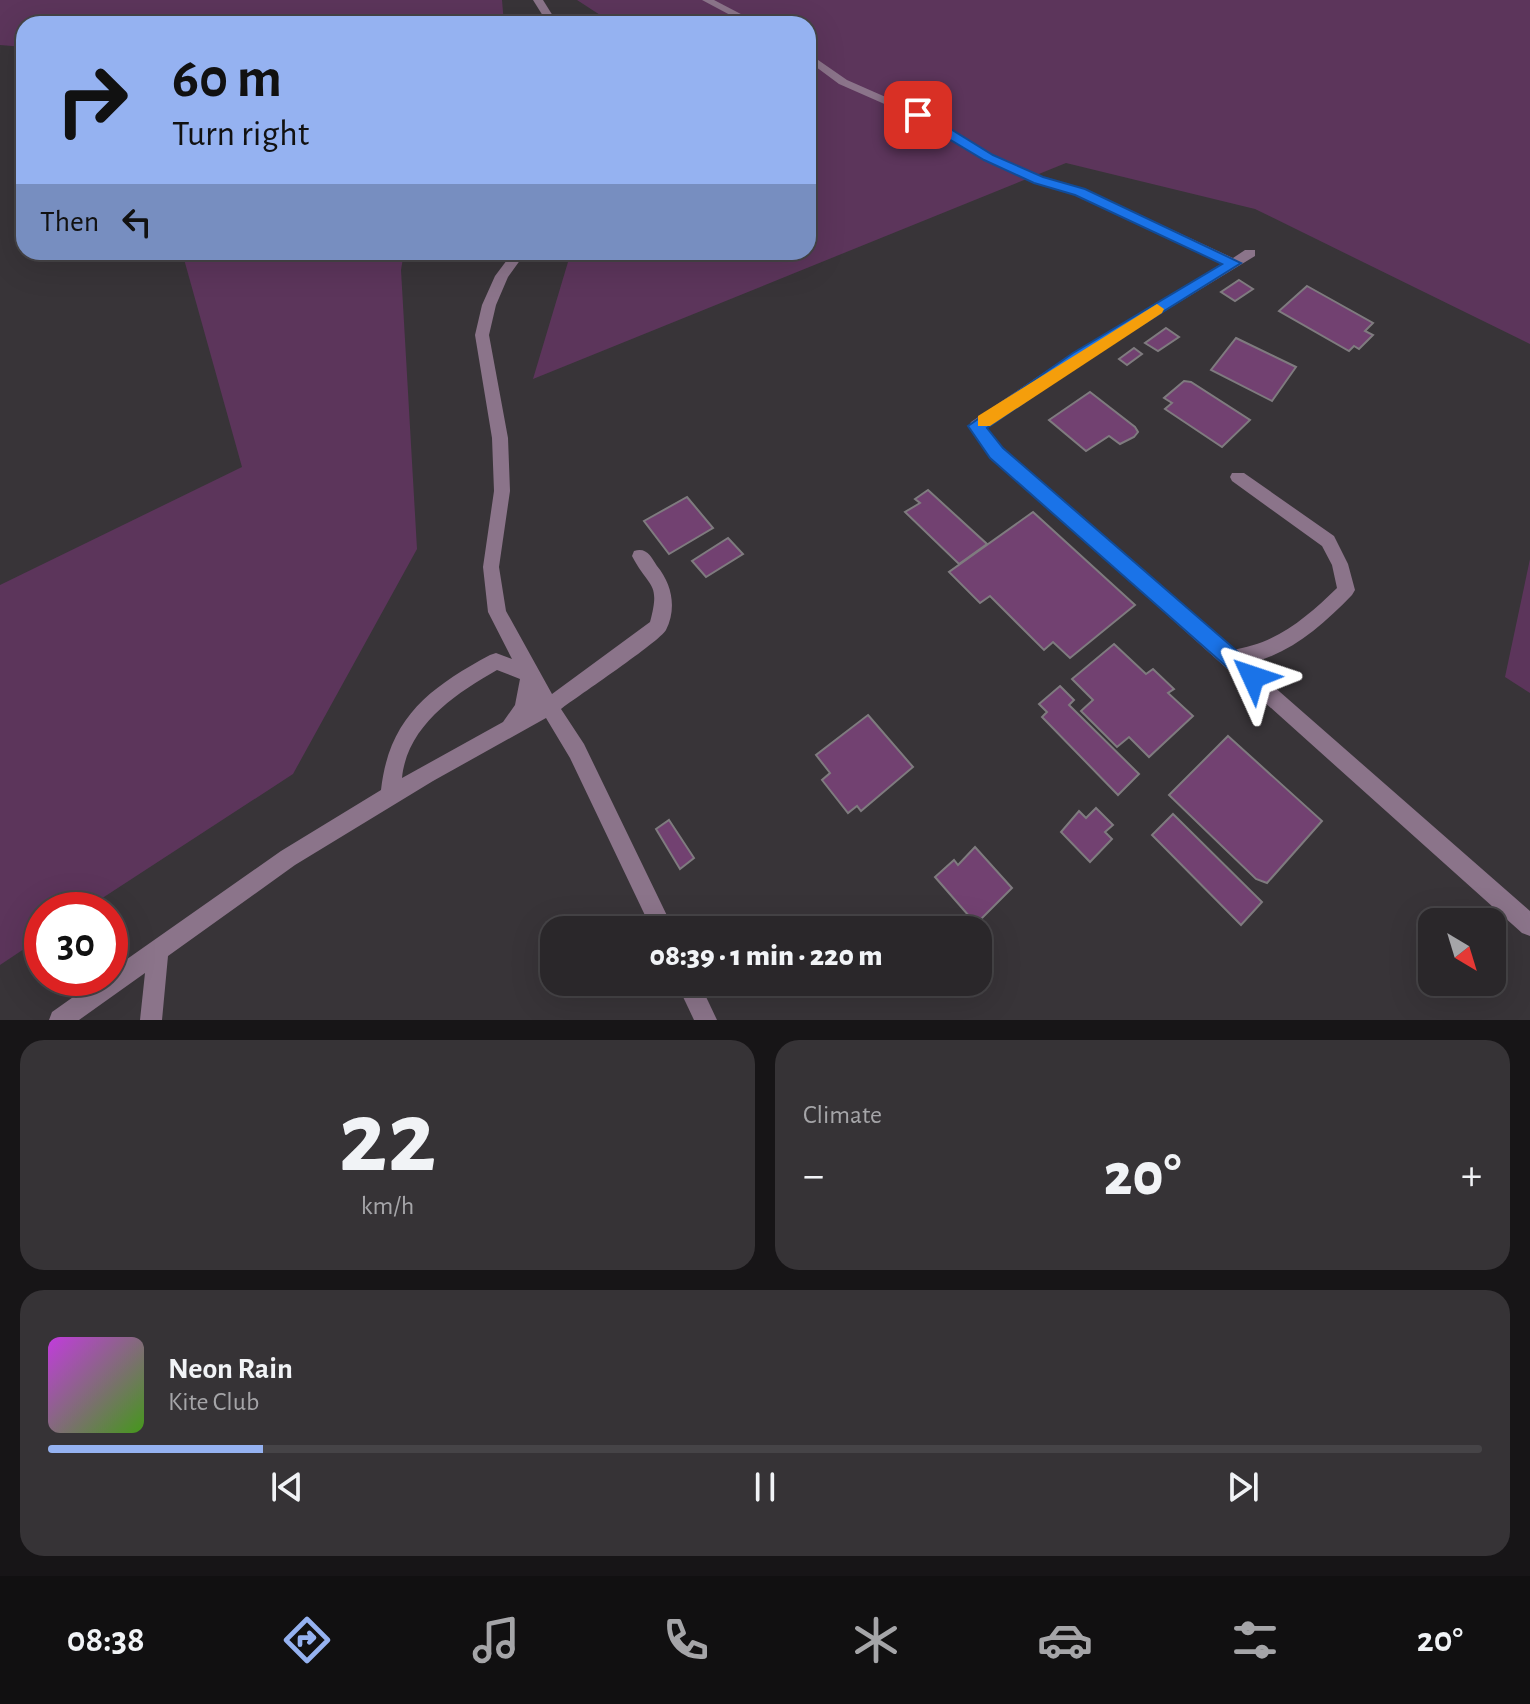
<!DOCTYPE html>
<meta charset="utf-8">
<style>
:root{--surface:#2a272a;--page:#363336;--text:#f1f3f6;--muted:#a5a5a8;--line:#464447;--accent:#95b2f1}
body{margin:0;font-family:"Alegreya Sans",sans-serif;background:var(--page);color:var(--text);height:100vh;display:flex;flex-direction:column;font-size:30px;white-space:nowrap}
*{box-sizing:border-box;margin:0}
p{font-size:26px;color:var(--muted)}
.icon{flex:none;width:44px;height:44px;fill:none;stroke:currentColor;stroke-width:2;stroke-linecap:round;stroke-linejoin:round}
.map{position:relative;height:1020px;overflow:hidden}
.side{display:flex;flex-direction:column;gap:20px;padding:20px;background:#171517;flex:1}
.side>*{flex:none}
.top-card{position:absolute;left:16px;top:16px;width:800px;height:244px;border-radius:24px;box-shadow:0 8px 32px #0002,0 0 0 2px var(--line);background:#95b2f1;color:#111;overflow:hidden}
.needle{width:52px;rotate:142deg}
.tools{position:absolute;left:1418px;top:908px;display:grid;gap:16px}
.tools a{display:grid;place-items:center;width:88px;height:88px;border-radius:16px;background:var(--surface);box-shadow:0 8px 32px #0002,0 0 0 2px var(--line);font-size:40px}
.speed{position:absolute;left:24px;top:892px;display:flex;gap:16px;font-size:40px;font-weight:700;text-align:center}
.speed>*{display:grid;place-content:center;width:104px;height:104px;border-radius:50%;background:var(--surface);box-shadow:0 8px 32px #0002,0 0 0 2px var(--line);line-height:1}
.speed .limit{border:12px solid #d22;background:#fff;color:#111}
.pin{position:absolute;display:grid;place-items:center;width:68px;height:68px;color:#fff;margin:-34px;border-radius:16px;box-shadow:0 4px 12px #0006}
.me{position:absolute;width:88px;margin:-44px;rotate:312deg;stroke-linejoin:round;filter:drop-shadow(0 0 6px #0008)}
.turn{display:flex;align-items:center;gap:28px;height:168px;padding:0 24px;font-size:36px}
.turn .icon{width:104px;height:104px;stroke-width:2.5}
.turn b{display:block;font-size:56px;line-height:68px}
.then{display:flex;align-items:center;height:76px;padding:0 24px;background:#0003;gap:16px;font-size:30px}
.big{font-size:60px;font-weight:800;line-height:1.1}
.side .tile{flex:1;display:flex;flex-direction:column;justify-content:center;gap:12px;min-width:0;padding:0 28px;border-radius:24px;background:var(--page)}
.side .dial{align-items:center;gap:0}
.dial b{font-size:104px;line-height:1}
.song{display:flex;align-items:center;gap:24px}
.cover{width:96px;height:96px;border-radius:12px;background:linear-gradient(135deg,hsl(290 70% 55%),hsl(100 70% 35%))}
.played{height:8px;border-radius:4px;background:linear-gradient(90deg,var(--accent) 15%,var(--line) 15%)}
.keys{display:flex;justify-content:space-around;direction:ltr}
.heat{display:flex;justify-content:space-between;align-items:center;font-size:44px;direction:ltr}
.side .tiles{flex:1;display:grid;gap:20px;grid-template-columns:1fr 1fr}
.tile:last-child{grid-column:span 2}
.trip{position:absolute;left:540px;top:916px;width:452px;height:80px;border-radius:24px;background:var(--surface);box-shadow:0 8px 32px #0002,0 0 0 2px var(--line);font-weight:800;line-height:80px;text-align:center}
.dock{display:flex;height:128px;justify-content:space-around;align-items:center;background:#111011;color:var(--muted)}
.dock .icon{width:56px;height:56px}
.dock .selected{color:var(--accent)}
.dock b{font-size:36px;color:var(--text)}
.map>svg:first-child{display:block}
</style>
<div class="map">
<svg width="1530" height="1020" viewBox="0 0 1530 1020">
<rect width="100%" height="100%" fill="#383438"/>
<g fill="#5c355b">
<path d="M0,0H502L504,24H24V47L0,45Z"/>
<path d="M577,0H1530V344L1255,209L1066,163L533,379L571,252H808V24H614Z"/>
<path d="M182,252H404L401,270L417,549L293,774L84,910H42V937L0,965V585L242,467Z"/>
<path d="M1530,559V693L1505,677Z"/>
</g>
<g fill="#724171" stroke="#7f7b7f" stroke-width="2">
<path d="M1239,280L1253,289L1235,301L1221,292Z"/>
<path d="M1307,286L1373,323L1365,331L1373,335L1359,349L1354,346L1349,351L1279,311Z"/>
<path d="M1166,328L1179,337L1158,351L1145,343Z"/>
<path d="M1236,338L1296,367L1272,401L1211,370Z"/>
<path d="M1134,348L1142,354L1127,365L1119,359Z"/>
<path d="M1184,381L1191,382L1250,420L1222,447L1165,409L1172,403L1164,398Z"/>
<path d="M1090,392L1135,427L1138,432L1134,437L1120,444L1109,436L1086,451L1049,420Z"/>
<path d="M928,490L987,544L959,564L905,512L920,503L915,499Z"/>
<path d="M687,497L713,528L669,554L644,521Z"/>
<path d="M1033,512L1135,605L1070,658L1053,642L1044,650L990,596L980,603L949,572Z"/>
<path d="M728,538L743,554L706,577L692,561Z"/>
<path d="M1114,644L1146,674L1153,669L1174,689L1168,693L1193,716L1149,757L1129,737L1117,747L1081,711L1093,700L1072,679Z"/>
<path d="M1060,686L1074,700L1069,705L1139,774L1118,795L1042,717L1047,712L1039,704Z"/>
<path d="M868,715L913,767L861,811L857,806L848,813L822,780L830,773L816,755Z"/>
<path d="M1228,736L1322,821L1267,883L1256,879L1169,795Z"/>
<path d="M1096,808L1113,825L1105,832L1112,839L1090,862L1061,832L1079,811L1086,818Z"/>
<path d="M1173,814L1262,902L1241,925L1152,835Z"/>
<path d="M669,820L694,858L680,869L656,829Z"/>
<path d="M975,847L1012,888L976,924L935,877L954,860L958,865Z"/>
</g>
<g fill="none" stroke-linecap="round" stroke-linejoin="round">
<g fill="#8b748a" fill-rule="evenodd">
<path d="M533,0H543L558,24H548Z"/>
<path d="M702,0H714L760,24H747Z"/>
<path d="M808,53L847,80L922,113L993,155L1042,177L1084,189L1233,258L1245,250H1255V256L1083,361L985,427L1001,449L1231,650C1276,644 1306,618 1337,588L1332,565L1322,546L1232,481L1230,477L1232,473H1244L1334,536L1348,564L1355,590L1352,595C1321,627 1291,653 1248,664L1530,911V936L1522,933L991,457L969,426L971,422L1073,353L1223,263L1076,195L1034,183L985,159L914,117L839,84L808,61Z"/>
<path d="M513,252H526L508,277L496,305L489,335L508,438L510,491L499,567L506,611L552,694L650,622C661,581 649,589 632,556L634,551C647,547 651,557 657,566C672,584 677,608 666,630C659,642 578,696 561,709L584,744L674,930H652L570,758L546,718L433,781L295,865L168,956L162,1020H140L145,973L79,1020H49L52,1012L100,978H110V971L281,851L381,790C389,718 429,688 490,655L496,653L512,659L488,612L483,567L494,491L492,438L475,335L482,305L495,276ZM497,670L520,679L515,705L503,722L402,778C407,726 455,694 497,670Z"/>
<path d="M676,982H699L717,1020H694Z"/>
</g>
</g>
<path fill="#1a73e8" stroke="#114b97" stroke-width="2" d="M914,112H923L993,155L1043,177L1085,189L1241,263L1084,361L987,428L1003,448L1260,671L1263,677L1260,684L1253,687L1246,684L990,458L968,426L1073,353L1222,264L1075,195L1034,183L984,160L914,118Z"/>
<path fill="#f59e0b" d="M1157,304L1164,309L1162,313L990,426H978V416Z"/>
</svg>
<div class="tools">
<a><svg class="needle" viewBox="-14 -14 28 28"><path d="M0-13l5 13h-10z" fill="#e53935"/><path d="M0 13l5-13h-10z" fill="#a5a5a8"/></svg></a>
</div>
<div class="speed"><div class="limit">30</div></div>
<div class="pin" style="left:918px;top:115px;background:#d93025"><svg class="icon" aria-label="arrive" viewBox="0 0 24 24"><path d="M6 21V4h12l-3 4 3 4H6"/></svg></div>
<svg class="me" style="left:1253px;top:677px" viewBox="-20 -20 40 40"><path d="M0-17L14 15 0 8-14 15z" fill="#1a73e8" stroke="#fff" stroke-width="4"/></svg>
<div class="trip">08:39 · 1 min · 220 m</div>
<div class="top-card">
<div class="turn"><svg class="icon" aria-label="right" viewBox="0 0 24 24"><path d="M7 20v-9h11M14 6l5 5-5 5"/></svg><div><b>60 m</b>Turn right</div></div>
<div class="then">Then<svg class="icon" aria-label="left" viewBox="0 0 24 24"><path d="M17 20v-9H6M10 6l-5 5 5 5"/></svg></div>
</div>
</div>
<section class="side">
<div class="tiles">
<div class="tile dial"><b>22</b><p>km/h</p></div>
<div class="tile"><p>Climate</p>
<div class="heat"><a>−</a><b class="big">20°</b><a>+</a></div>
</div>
<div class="tile">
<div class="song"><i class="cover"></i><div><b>Neon Rain</b><p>Kite Club</p></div></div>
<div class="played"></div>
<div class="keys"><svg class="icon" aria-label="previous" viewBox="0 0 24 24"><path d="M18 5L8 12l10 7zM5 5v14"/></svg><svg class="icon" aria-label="pause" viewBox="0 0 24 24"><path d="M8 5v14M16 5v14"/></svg><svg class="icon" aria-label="next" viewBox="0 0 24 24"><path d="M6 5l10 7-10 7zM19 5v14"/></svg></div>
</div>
</div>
</section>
<nav class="dock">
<b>08:38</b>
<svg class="icon selected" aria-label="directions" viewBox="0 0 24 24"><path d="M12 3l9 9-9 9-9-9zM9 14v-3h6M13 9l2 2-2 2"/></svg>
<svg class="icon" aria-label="music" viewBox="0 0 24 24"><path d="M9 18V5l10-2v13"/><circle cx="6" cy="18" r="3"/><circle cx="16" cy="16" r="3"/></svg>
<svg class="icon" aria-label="phone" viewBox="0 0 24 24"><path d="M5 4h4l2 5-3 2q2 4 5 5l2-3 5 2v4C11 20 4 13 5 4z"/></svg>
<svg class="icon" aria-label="climate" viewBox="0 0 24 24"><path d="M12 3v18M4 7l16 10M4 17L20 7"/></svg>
<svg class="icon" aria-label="car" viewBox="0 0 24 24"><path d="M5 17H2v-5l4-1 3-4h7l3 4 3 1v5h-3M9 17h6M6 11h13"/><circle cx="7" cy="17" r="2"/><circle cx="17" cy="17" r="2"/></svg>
<svg class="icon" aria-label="filters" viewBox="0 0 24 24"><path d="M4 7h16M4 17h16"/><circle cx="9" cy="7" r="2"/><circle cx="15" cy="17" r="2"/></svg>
<b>20°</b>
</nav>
